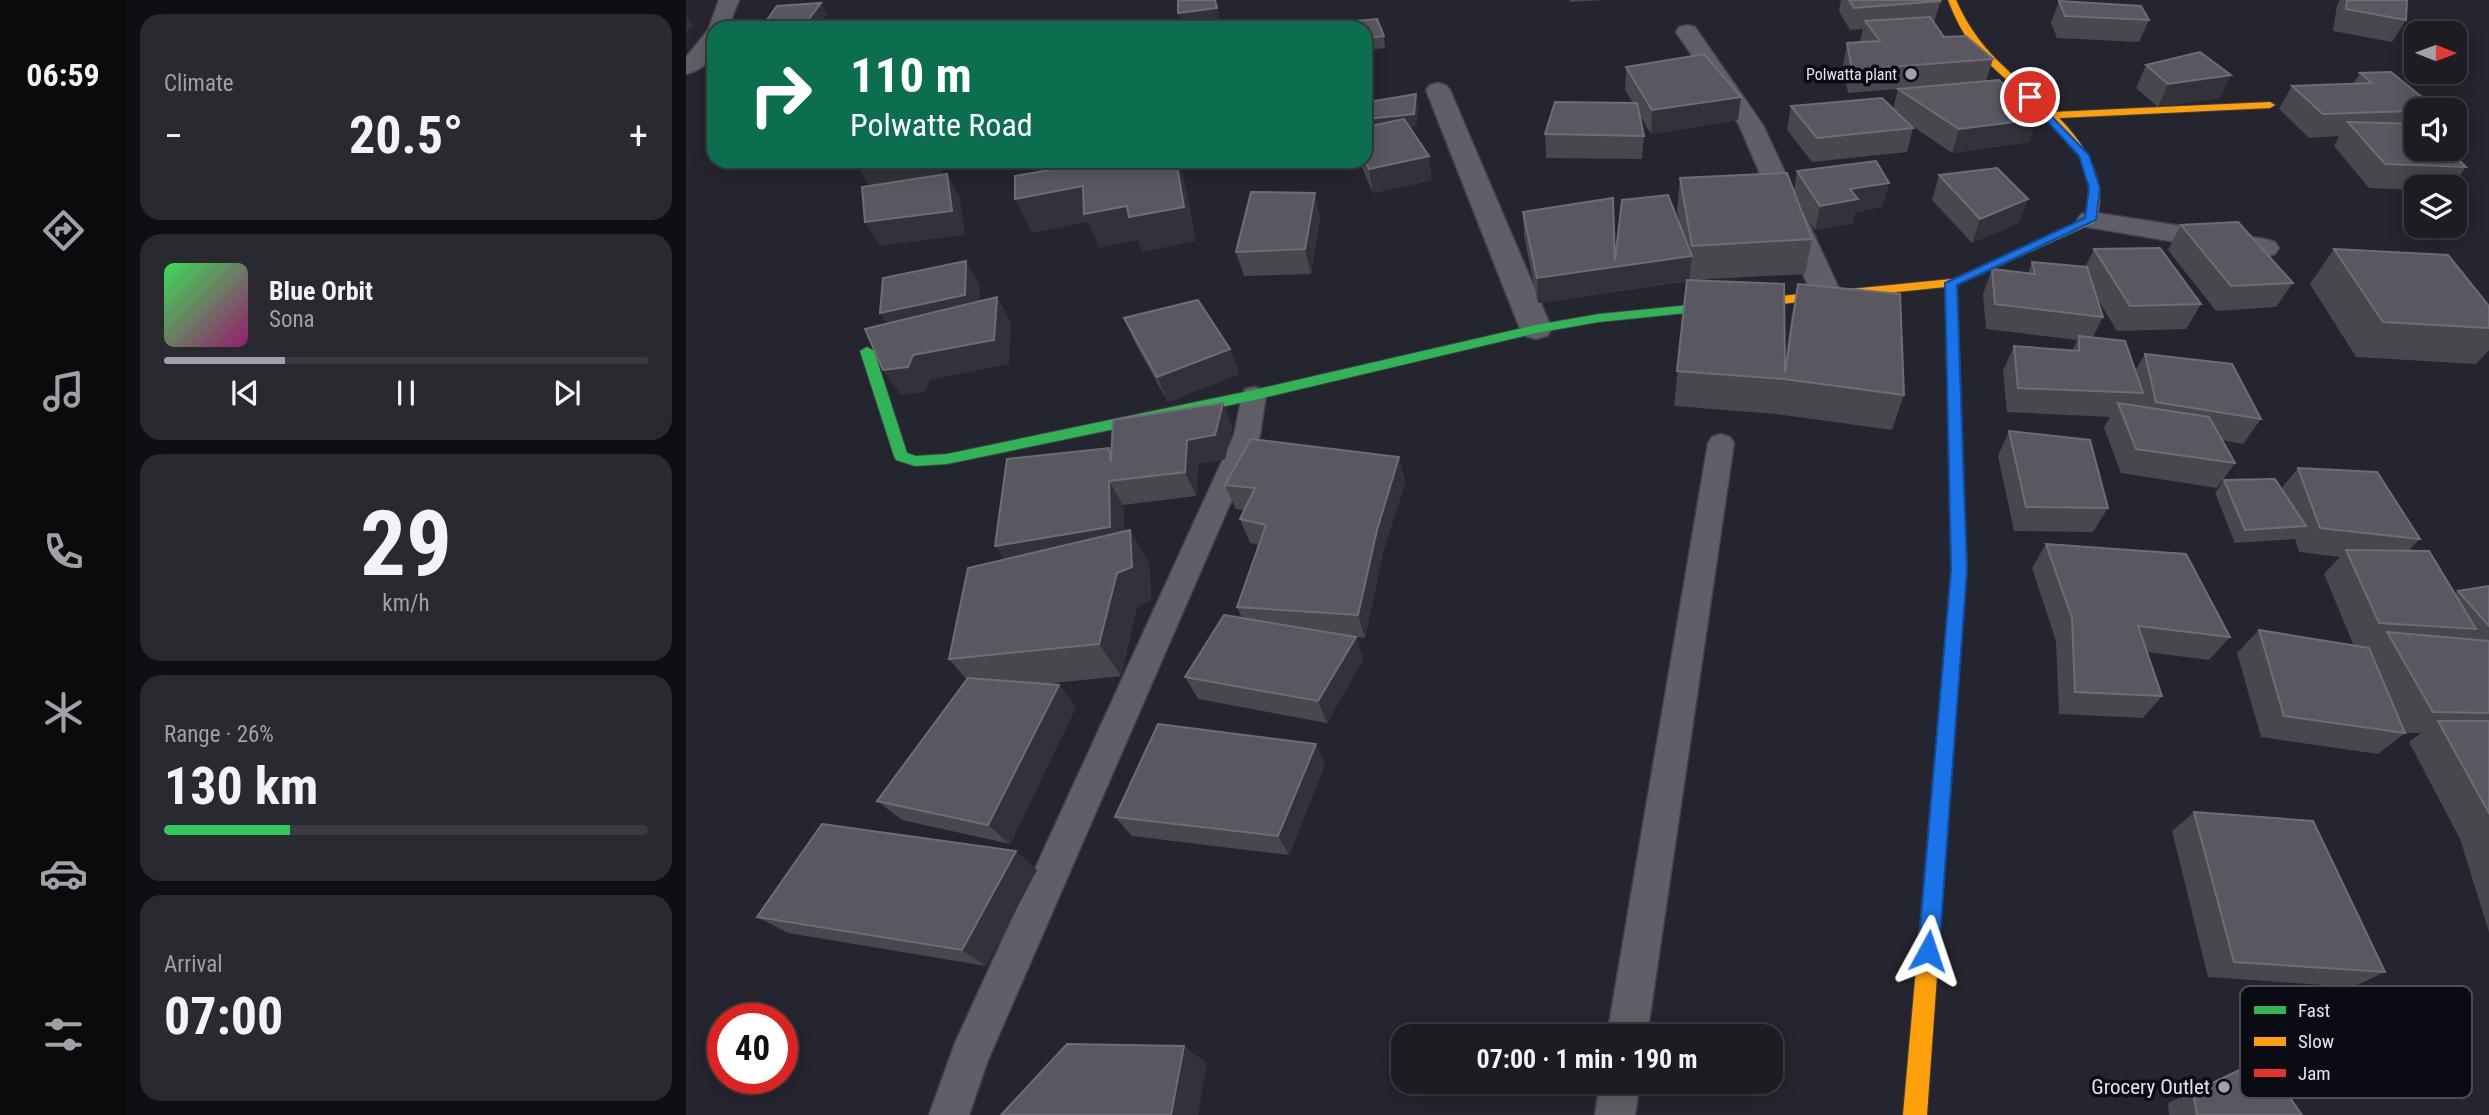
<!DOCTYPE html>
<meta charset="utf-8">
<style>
:root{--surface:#1c1c23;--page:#292930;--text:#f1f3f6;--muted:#a0a1a6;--line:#3a3a41;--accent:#a0a0ad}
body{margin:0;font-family:"Roboto Condensed",sans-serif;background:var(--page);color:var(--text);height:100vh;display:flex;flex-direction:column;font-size:26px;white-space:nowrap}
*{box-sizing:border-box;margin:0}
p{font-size:23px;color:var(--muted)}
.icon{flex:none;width:38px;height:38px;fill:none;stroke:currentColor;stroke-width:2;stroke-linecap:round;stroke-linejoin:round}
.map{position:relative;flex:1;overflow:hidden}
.panel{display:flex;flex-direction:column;gap:14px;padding:14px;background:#0f0f13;width:560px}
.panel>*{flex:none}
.hud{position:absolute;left:21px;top:21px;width:665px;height:147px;border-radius:21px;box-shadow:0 4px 18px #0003,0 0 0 2px var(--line);background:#0b6e4f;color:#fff;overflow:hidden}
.needle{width:46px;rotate:91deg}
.controls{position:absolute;left:1718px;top:21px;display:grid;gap:14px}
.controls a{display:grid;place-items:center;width:63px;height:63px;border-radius:14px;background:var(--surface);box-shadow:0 4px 18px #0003,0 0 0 2px var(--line);font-size:35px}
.speed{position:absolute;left:21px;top:1003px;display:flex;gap:14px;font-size:35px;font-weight:700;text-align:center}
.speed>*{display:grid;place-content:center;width:91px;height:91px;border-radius:50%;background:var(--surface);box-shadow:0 4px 18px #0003,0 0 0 2px var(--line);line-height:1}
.speed .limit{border:10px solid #d22;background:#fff;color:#111}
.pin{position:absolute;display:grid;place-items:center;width:60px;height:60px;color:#fff;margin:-30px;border:4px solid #fff;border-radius:50%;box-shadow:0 2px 7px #0007}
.me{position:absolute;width:77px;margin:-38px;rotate:5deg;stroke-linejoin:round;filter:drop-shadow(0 0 5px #0008)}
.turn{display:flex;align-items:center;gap:24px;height:147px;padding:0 28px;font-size:32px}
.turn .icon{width:91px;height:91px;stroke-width:2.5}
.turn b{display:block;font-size:49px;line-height:60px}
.big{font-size:52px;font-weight:700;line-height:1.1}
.panel .card{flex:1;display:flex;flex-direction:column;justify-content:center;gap:10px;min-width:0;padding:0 24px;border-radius:21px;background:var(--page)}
.panel .dial{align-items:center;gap:0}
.dial b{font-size:91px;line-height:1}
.song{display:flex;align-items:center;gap:21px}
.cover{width:84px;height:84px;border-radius:10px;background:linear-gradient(135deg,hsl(130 70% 55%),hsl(320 70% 35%))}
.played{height:7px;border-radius:4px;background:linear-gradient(90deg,var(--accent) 25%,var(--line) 25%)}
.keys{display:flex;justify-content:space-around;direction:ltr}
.heat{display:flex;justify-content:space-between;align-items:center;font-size:38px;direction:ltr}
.charge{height:10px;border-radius:5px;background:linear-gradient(90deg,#34c759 26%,var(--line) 0)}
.trip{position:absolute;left:705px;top:1024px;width:392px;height:70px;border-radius:21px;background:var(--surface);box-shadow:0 4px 18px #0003,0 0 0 2px var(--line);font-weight:700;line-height:70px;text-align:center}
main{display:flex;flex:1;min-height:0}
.tab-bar{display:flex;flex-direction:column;width:126px;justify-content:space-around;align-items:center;background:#0b0b0e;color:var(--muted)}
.tab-bar .icon{width:49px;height:49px}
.tab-bar .current{color:var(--accent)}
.tab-bar b{font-size:32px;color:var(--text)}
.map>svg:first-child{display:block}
</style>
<main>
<nav class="tab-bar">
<b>06:59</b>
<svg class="icon current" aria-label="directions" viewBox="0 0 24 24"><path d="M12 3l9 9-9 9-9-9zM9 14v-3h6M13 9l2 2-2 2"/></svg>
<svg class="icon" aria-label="music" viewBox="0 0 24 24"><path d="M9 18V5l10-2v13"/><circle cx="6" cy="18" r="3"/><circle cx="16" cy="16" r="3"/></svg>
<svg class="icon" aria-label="phone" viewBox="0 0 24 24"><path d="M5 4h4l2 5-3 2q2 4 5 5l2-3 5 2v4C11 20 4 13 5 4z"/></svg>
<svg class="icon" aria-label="climate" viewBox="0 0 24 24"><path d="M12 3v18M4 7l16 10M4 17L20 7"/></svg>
<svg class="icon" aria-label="car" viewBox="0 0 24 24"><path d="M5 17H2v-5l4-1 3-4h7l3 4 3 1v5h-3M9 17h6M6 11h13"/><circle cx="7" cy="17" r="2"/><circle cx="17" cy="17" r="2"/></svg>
<svg class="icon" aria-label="filters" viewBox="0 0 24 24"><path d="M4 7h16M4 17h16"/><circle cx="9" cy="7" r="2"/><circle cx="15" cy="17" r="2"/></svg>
</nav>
<section class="panel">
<div class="card"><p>Climate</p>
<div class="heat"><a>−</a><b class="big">20.5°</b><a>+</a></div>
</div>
<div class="card">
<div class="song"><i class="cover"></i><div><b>Blue Orbit</b><p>Sona</p></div></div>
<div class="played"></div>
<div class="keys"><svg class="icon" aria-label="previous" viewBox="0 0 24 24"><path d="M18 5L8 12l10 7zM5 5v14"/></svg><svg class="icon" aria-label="pause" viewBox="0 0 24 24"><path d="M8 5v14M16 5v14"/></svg><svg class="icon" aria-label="next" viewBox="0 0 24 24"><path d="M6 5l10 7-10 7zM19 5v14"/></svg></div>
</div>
<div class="card dial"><b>29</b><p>km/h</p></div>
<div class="card"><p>Range · 26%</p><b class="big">130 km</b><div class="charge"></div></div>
<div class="card"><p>Arrival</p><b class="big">07:00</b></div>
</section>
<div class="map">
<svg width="1803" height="1115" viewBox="0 0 1803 1115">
<rect width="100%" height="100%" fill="#25252f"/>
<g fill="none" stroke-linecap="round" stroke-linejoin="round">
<defs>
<g id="lane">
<path d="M568,387L577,389L580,395L574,435L302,1060L283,1115H243L269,1043L548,435L556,395L559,389Z"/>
<path d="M1035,434L1044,437L1048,443L961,1036H921L1022,443L1026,437Z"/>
<path d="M914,1082H954L949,1115H909Z"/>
</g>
<g id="street">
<path d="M33,0H53L42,28H28C28,52 27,67 0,74V57L22,30Z"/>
<path d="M1001,25L1009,27L1077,125L1156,295L1152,301L1141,304L1130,301L1126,295L1053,125L990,32L993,27Z"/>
<path d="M752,83L760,85L764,90L866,329L861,336L850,339L839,336L834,329L740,90L744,85Z"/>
<path d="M1405,212L1579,239L1589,242L1593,248L1589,254L1579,257L1395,226L1391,220L1395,214Z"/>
</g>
<g id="fast">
<path d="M1388,225L1392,226V230L1271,285L1281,570L1277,621L1275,626L1269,628L1263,626L1261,621L1265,570L1259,283Z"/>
<path d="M1055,300L1059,301V307L913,322L850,333L568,400L261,464L229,466L210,460L208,456L174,351L181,347L188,351L221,453L230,456L261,454L568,390L850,325L913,314Z"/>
</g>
<g id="slow">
<path d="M1262,0H1270C1293,53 1328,74 1368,112L1584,102L1589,105L1584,108L1373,118C1400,145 1424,184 1409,222L1392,230H1384V226L1400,218C1401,210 1404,200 1403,191C1398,127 1325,93 1288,47C1276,33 1269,17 1262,0Z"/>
<path d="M1265,279L1271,283L1269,286L1055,308L1049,304L1055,300Z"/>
<path d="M1247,881L1254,884L1257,891L1241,1115H1217L1237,891L1240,884Z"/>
</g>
<path id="jam" d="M1269,614L1275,616L1277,621L1257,891L1254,898L1247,901L1240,898L1237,891L1261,621L1263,616Z"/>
</defs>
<use href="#lane" stroke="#41414b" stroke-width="3"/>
<use href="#street" stroke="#41414b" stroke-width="3"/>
<use href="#fast" stroke="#41414b" stroke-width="2"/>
<use href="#slow" stroke="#41414b" stroke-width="2"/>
<use href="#jam" stroke="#41414b" stroke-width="2"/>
<use href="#lane" fill="#5f5f67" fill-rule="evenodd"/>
<use href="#street" fill="#5f5f67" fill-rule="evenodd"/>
<use href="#fast" fill="#30b455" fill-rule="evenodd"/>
<use href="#slow" fill="#ff9f0a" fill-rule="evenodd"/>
<use href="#jam" fill="#e5322d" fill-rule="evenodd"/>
</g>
<g fill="#49464d">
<path d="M883,0H920L884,2Z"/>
<path d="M1155,0H1256V3H1254L1248,23L1258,37L1307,59L1300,81L1343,142L1266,153L1222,123L1227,128L1221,152L1126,162L1101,130L1105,106L1207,109L1212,89L1223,88L1162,93L1157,66L1161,43L1174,42L1177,29L1164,30L1153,11Z"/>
<path d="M1654,0H1721L1720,20L1706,42L1647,31L1651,5Z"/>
<path d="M1373,1L1463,20L1453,42L1371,38L1365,23Z"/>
<path d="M679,28L698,36L699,48L679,50Z"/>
<path d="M1460,65L1534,98L1472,107L1450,88Z"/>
<path d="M940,67L1052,120L965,134L953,114L958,136L956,159L860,158L859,134L947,103L939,90Z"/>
<path d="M1674,73L1731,110V149L1780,167L1765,187H1731V190L1683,188L1648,146L1653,136L1623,138L1593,109L1606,86L1667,84Z"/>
<path d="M732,106L730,126L723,127L746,180L687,193L673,161H679L683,126Z"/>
<path d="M1111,171L1203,183L1196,207L1169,212L1167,223L1129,230L1114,207L1126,239L1119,274L1006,280L1099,362L1105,319L1112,284L1218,395L1206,430L1091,414L988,406L1001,281L852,303L838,236L837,212L929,261L994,225L991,211L994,178L1108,190Z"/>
<path d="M1253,175L1342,199L1332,223L1286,243L1246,200Z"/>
<path d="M634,217L625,274L558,276L550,252Z"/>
<path d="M1495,225L1607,283L1590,307L1530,311L1482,250Z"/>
<path d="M1408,249L1515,304L1500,329L1431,331L1411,298L1417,317L1407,337L1449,371L1459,354L1575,419L1557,444L1536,440L1549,463L1531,488L1435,473L1418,428L1424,417L1321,412L1317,371L1328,346L1386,351L1391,340L1300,329L1297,294L1306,269L1342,273L1346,262L1399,267Z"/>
<path d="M1648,249L1803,306V350L1790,364L1670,357L1624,284Z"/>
<path d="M438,318L544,349L553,374L482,402L449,343Z"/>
<path d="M537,403L546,428L539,459L512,464L510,496L437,505L438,531L463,563L465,600L451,606L435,676L358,684L373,685L390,707L324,844L216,820L191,801L281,680L263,659L318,559L425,451Z"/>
<path d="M1323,431L1422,508L1407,532L1328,531L1312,456Z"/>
<path d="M713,457L719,482L697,553L679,638L670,637L677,659L641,723L512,699L499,677L556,618L551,607L573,545L564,543L554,519L559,510L550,509L539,485Z"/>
<path d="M1612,468L1734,539L1722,551L1769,594L1772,591L1803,586V932L1774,839L1723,742L1735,733H1719L1692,754L1575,737L1551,653L1573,630L1668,646L1638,574L1654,557L1613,552L1609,539L1549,543L1529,493L1538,480L1595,489Z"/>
<path d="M1360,544L1544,637L1523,660L1461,652L1476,696L1457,718L1373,714L1370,641L1346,568Z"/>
<path d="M639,764L603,855L446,836L429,817Z"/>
<path d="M1508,812L1699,972L1667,987L1522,977L1486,831Z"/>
<path d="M351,870L300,966L102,933L71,917Z"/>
<path d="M1577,1059L1616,1115H1483L1482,1103L1549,1071Z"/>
</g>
<g fill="#33323a">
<path d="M530,0L534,19L495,25L492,13Z"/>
<path d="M135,3L141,14L131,28H80L78,24Z"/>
<path d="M0,16L7,26L0,32Z"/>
<path d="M1545,75L1534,98L1472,107L1482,84Z"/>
<path d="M730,94L732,106L730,126L684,131L682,119Z"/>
<path d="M1055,97L1052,120L965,134L966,110Z"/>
<path d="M1351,119L1343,142L1266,153L1273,129Z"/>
<path d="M743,156L746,180L687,193L683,169Z"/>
<path d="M219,161H260L252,183L186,190L171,166Z"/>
<path d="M380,161H426L374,175L368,162Z"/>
<path d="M490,161H492L499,182L510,241L456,252L452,240L413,248L402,222L346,233L329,199Z"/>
<path d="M261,174L274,198L279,235L194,246L179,222Z"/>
<path d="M1203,183L1196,207L1169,212L1167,223L1129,230L1134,206L1164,189Z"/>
<path d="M629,193L634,217L625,274L619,249Z"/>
<path d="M1342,199L1332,223L1286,243L1294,219Z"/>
<path d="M1006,256L1003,280L852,303L851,278Z"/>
<path d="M280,261L294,285L293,320L211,338L194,313Z"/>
<path d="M311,297L325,322L323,364L244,380L239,392L215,395L197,370L227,355Z"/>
<path d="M544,349L553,374L482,402L471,377Z"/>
<path d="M537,403L546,428L539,459L512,464L510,496L499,472L501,440Z"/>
<path d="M713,457L719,482L697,553L679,638L672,615L691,530Z"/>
<path d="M423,481L437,505L438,551L326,570L309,546Z"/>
<path d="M444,530L463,563L465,600L451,606L435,676L413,644L431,573Z"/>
<path d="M670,637L677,659L641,723L632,701Z"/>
<path d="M373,685L390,707L324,844L302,825Z"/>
<path d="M630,744L639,764L603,855L592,836Z"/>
<path d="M330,851L351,870L300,966L276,950Z"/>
<path d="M498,1046L521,1063L512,1115H485Z"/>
</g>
<g fill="#59575f" stroke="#6e6d76" stroke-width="2">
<path d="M492,0H529L531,8L492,13Z"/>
<path d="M1163,0H1254V1L1168,8Z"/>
<path d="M1661,0H1721L1720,20L1660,9Z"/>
<path d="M1373,1L1455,6L1463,20L1379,16Z"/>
<path d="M135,3L122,20L78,24L91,6Z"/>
<path d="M1244,17L1258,37L1280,36L1307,59L1166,70L1161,43L1194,41L1179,21Z"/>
<path d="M691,19L698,36L679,38V28H636L634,24Z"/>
<path d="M1514,52L1545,75L1482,84L1460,65Z"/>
<path d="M1018,54L1055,97L966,110L940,67Z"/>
<path d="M1705,72L1752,110L1637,114L1606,86L1686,83L1674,73Z"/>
<path d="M1313,80L1351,119L1273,129L1212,89Z"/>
<path d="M730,94L728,114L682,119V102Z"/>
<path d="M1196,98L1227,128L1131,138L1105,106Z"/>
<path d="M869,102L951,103L958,136L859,134Z"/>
<path d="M718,119L743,156L683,169L679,160V127Z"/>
<path d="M1662,122L1731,124V149H1762L1780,167L1699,164Z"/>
<path d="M173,161H219L171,166Z"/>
<path d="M416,161H490L498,207L443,217L441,206L398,214L397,186L329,199V176Z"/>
<path d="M1190,161L1203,183L1164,189L1172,199L1134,206L1111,171Z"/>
<path d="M1311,168L1342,199L1294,219L1253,175Z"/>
<path d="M1101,173L1126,239L1006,246L994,178Z"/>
<path d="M261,174L266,211L179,222L176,187Z"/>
<path d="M565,192L629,193L619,249L550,252Z"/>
<path d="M982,195L1006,256L851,278L837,212L927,198L929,261L936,200Z"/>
<path d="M1552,222L1607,283L1545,286L1495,225Z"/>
<path d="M1474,248L1515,304L1444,306L1408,249Z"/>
<path d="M1648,249L1762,255L1803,306V328L1697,322Z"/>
<path d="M280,261L279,295L194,313L197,278Z"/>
<path d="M1346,262L1401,267L1417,317L1309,304L1306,269L1349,274Z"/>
<path d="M1001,280L1098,284L1099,373L1112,284L1214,294L1218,395L1098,379L991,371Z"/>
<path d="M311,297L308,340L227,355L222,367L197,370L179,329Z"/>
<path d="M512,300L544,349L471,377L438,318Z"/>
<path d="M1393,336L1439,341L1457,393L1332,388L1328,346L1393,351Z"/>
<path d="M1459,354L1546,364L1575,419L1470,402Z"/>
<path d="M537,403L529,435L501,440L499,472L423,481L424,527L309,546L321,459L423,448L425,462L427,420Z"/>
<path d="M1432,403L1523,417L1549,463L1450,449Z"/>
<path d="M1323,431L1404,440L1422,508L1340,507Z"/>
<path d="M565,439L713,457L691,530L672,615L551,607L580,525L554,519L569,488L539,485Z"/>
<path d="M1612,468L1691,472L1734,539L1634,528Z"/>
<path d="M1589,479L1620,526L1559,530L1538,480Z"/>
<path d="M444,530L446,567L431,573L413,644L263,659L282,568Z"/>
<path d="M1360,544L1500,554L1544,637L1452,626L1476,696L1389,692L1386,618Z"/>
<path d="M1660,550L1743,551L1790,629L1693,623Z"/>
<path d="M1803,586V626L1772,591Z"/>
<path d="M538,615L670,637L632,701L499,677Z"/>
<path d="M1573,630L1683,648L1719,733L1598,716Z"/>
<path d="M1701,632L1803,641V713L1747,712Z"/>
<path d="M282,678L373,685L302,825L191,801Z"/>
<path d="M1752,721H1803V813Z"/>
<path d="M472,724L630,744L592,836L429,817Z"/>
<path d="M1508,812L1627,821L1699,972L1548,962Z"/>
<path d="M136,824L330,851L276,950L71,917Z"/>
<path d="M381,1044L498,1046L485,1115H315Z"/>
<path d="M1577,1059L1616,1115H1511L1507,1092Z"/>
</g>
<path fill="#1a73e8" stroke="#114b97" stroke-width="2" d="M1344,94L1403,155L1414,188L1410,220L1271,285L1281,570L1253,951L1250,959L1242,962L1235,959L1232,951L1265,570L1259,283L1399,218L1403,188L1393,156L1341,99L1339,97Z"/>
<g fill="#a0a0ad" stroke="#0b0b14" stroke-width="2.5">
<circle cx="1225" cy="74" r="7"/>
<circle cx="1538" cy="1087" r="7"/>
</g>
<g text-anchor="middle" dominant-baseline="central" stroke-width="7" stroke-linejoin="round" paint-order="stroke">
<g font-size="16" fill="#e2e3f1" stroke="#0b0b14" text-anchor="end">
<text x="1211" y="74">Polwatta plant</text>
</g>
<g font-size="21" fill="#e2e3f1" stroke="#0b0b14" text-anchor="end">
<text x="1524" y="1087">Grocery Outlet</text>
</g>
</g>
<rect x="1554" y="986" width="232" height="112" rx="10" fill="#0b0b14" stroke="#4c4c56" stroke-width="2"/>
<rect x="1568" y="1006" width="32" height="8" fill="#30b455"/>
<rect x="1568" y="1037" width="32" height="9" fill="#ff9f0a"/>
<rect x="1568" y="1069" width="32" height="8" fill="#e5322d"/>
<g font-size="19" fill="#e2e3f1">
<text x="1612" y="1017">Fast</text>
<text x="1612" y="1048">Slow</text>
<text x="1612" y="1080">Jam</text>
</g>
</svg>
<div class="controls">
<a><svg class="needle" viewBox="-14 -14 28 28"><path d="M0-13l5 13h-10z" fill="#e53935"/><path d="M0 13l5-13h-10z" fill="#a0a1a6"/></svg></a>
<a><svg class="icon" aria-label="sound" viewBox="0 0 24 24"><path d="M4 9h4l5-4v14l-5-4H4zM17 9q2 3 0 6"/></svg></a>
<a><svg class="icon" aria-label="layers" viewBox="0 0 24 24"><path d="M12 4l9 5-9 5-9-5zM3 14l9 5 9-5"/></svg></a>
</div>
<div class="speed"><div class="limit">40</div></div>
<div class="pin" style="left:1344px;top:97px;background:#d93025"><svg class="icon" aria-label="arrive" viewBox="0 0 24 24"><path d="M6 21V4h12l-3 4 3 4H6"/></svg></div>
<svg class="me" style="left:1242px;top:951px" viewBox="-20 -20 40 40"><path d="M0-17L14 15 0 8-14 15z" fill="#1a73e8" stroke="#fff" stroke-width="4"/></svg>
<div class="trip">07:00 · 1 min · 190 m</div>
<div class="hud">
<div class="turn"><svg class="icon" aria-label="right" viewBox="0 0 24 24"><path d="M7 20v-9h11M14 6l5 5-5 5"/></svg><div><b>110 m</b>Polwatte Road</div></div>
</div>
</div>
</main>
